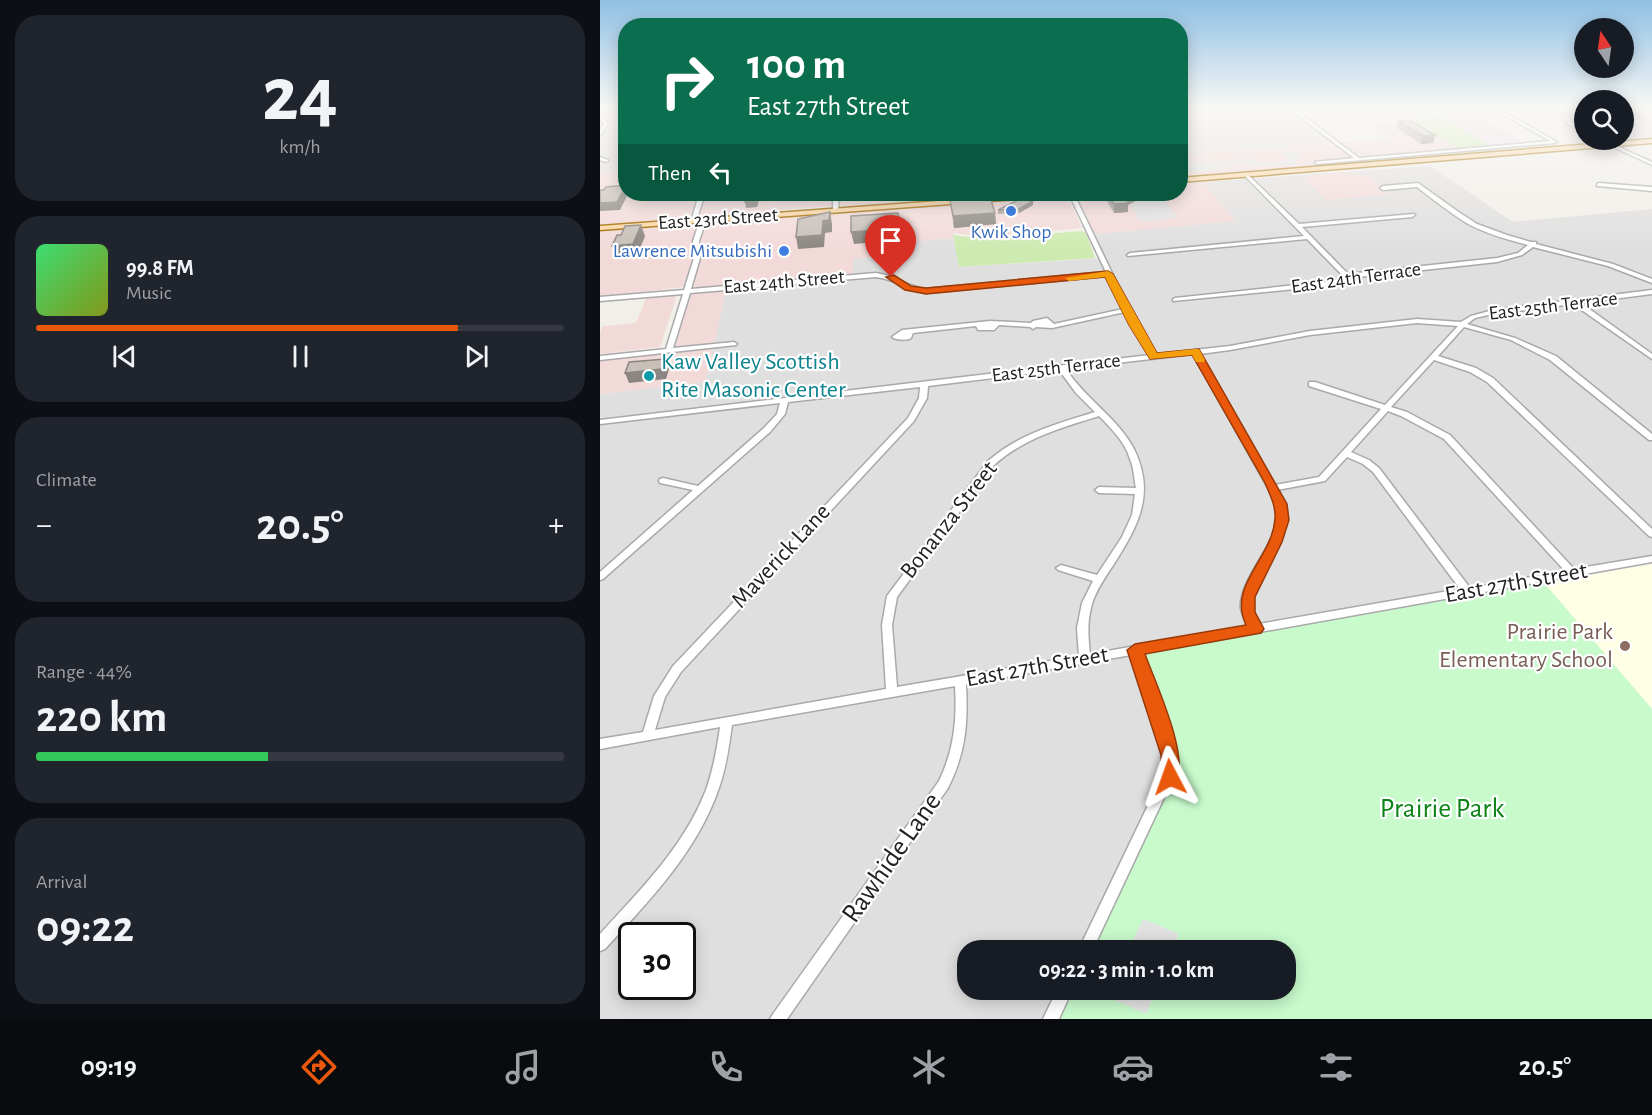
<!DOCTYPE html>
<meta charset="utf-8">
<style>
:root{--surface:#171b24;--page:#20242c;--text:#f1f3f6;--muted:#9ea1a6;--line:#363941;--accent:#ea580c}
body{margin:0;font-family:"Alegreya Sans",sans-serif;background:var(--page);color:var(--text);height:100vh;display:flex;flex-direction:column;font-size:22px;white-space:nowrap}
*{box-sizing:border-box;margin:0}
p{font-size:20px;color:var(--muted)}
.icon{flex:none;width:33px;height:33px;fill:none;stroke:currentColor;stroke-width:2;stroke-linecap:round;stroke-linejoin:round}
.map{position:relative;flex:1;overflow:hidden}
.drawer{display:flex;flex-direction:column;gap:15px;padding:15px;background:#0d0f14;width:600px}
.drawer>*{flex:none}
.hud{position:absolute;left:18px;top:18px;width:570px;height:183px;border-radius:24px;box-shadow:0 3px 15px #0003;background:#0b6e4f;color:#fff;overflow:hidden}
.needle{width:39px;rotate:347deg}
.tools{position:absolute;left:974px;top:18px;display:grid;gap:12px}
.tools a{display:grid;place-items:center;width:60px;height:60px;border-radius:50%;background:var(--surface);box-shadow:0 3px 15px #0003;font-size:30px}
.speed{position:absolute;left:18px;top:922px;display:flex;gap:12px;font-size:30px;font-weight:700;text-align:center}
.speed>*{display:grid;place-content:center;width:78px;height:78px;border-radius:50%;background:var(--surface);box-shadow:0 3px 15px #0003;line-height:1}
.speed .limit{border:3px solid #111;border-radius:9px;background:#fff;color:#111}
.pin{position:absolute;display:grid;place-items:center;width:51px;height:51px;color:#fff;margin:-62px -26px;border-radius:50% 50% 50% 0;rotate:-45deg;box-shadow:0 0 6px #0007}
.pin .icon{rotate:45deg}
.me{position:absolute;width:66px;margin:-33px;rotate:356deg;stroke-linejoin:round;filter:drop-shadow(0 0 4px #0008)}
.turn{display:flex;align-items:center;gap:21px;height:126px;padding:0 30px;font-size:27px}
.turn .icon{width:78px;height:78px;stroke-width:2.5}
.turn b{display:block;font-size:42px;line-height:51px}
.then{display:flex;align-items:center;height:57px;padding:0 30px;background:#0003;gap:12px;font-size:22px}
.big{font-size:45px;font-weight:600;line-height:1.1}
.drawer .widget{flex:1;display:flex;flex-direction:column;justify-content:center;gap:9px;min-width:0;padding:0 21px;border-radius:24px;background:var(--page)}
.drawer .dial{align-items:center;gap:0}
.dial b{font-size:78px;line-height:1}
.song{display:flex;align-items:center;gap:18px}
.cover{width:72px;height:72px;border-radius:9px;background:linear-gradient(135deg,hsl(140 70% 55%),hsl(70 70% 35%))}
.played{height:6px;border-radius:3px;background:linear-gradient(90deg,var(--accent) 80%,var(--line) 80%)}
.keys{display:flex;justify-content:space-around;direction:ltr}
.heat{display:flex;justify-content:space-between;align-items:center;font-size:33px;direction:ltr}
.charge{height:9px;border-radius:4px;background:linear-gradient(90deg,#34c759 44%,var(--line) 0)}
.trip{position:absolute;left:357px;top:940px;width:339px;height:60px;border-radius:24px;background:var(--surface);box-shadow:0 3px 15px #0003;font-weight:600;line-height:60px;text-align:center}
.dock{display:flex;height:96px;justify-content:space-around;align-items:center;background:#090b0e;color:var(--muted)}
.dock .icon{width:42px;height:42px}
.dock .current{color:var(--accent)}
.dock b{font-size:27px;color:var(--text)}
main{display:flex;flex:1;min-height:0}
.map>svg:first-child{display:block}
</style>
<main>
<section class="drawer">
<div class="widget dial"><b>24</b><p>km/h</p></div>
<div class="widget">
<div class="song"><i class="cover"></i><div><b>99.8 FM</b><p>Music</p></div></div>
<div class="played"></div>
<div class="keys"><svg class="icon" aria-label="previous" viewBox="0 0 24 24"><path d="M18 5L8 12l10 7zM5 5v14"/></svg><svg class="icon" aria-label="pause" viewBox="0 0 24 24"><path d="M8 5v14M16 5v14"/></svg><svg class="icon" aria-label="next" viewBox="0 0 24 24"><path d="M6 5l10 7-10 7zM19 5v14"/></svg></div>
</div>
<div class="widget"><p>Climate</p>
<div class="heat"><a>−</a><b class="big">20.5°</b><a>+</a></div>
</div>
<div class="widget"><p>Range · 44%</p><b class="big">220 km</b><div class="charge"></div></div>
<div class="widget"><p>Arrival</p><b class="big">09:22</b></div>
</section>
<div class="map">
<svg width="1052" height="1019" viewBox="0 0 1052 1019">
<rect width="100%" height="100%" fill="#f2efe9"/>
<g fill="#e0dfdf" fill-rule="evenodd">
<path d="M0,107H25V170L0,172Z"/>
<path d="M602,107H687L733,143L581,155L580,108Z"/>
<path d="M830,166L913,222L1052,209V559L536,649L572,761L485,951H368V990H465L451,1019H0V394L105,382L127,288L253,278V258L287,256L286,244L353,238L360,267L503,258L494,234L636,221L603,182ZM32,936H82V987H32Z"/>
</g>
<g fill="#f2dad9">
<path d="M813,120L861,150L762,158L756,156L739,143L791,139L769,123Z"/>
<path d="M733,143L751,158L715,162L720,166L581,178V155Z"/>
<path d="M25,170L26,194H99L91,216L84,219L0,226V172Z"/>
<path d="M743,172L771,177L792,194L726,200L700,176Z"/>
<path d="M603,182L636,221L494,234L476,195L580,194L581,184Z"/>
<path d="M105,194H222L233,197V206L99,217Z"/>
<path d="M240,194H339L340,199L244,207L240,205Z"/>
<path d="M462,194L467,196L482,228L388,237L353,233V238L287,244V255L253,259V275L97,288L93,286L101,258V239L105,225L110,223Z"/>
<path d="M93,224L98,225L92,245L94,257L84,287L0,297V231Z"/>
<path d="M127,288L114,344L75,346L91,294Z"/>
<path d="M77,295L60,347L0,354V333L3,326L36,323L46,298Z"/>
<path d="M113,348L105,382L0,394V360Z"/>
</g>
<g fill="#ebdbe8">
<path d="M1023,107H1052V139L1024,141L1013,140H1023Z"/>
<path d="M881,118L928,144L892,147L846,120Z"/>
</g>
<path fill="#ffffe5" d="M1052,564V709L944,583Z"/>
<g fill="#cdebb0">
<path d="M842,118L892,147L861,150L813,120Z"/>
<path d="M888,149L894,151L763,161L765,160Z"/>
<path d="M482,231L486,233L495,258L359,267L353,235L385,239Z"/>
</g>
<path fill="#c8facc" d="M940,578L1052,709V1019H451L465,990H686V951H485L572,768L535,649Z"/>
<g fill="#e2e2e2">
<path d="M689,151L694,152L702,159L694,160L698,164L651,167L648,162L626,163L634,168L581,173V164L652,158L660,164L689,160L681,152Z"/>
<path d="M561,196L578,218L540,222L530,205L538,201L552,199L551,197Z"/>
<path d="M543,919L579,934L572,951H528Z"/>
<path d="M511,990H556L546,1014L508,997Z"/>
</g>
<g fill="none" stroke-linecap="round" stroke-linejoin="round">
<defs>
<g id="minor">
<path d="M687,107H692L759,158L950,141L890,107H895L957,142L955,143L717,164L715,163V162L754,158Z"/>
<path d="M956,107H960L972,122L984,129V132L968,124Z"/>
<path d="M0,114L8,124L0,136V131L4,124L0,118Z"/>
<path d="M998,140H1003L1052,162V165Z"/>
<path d="M0,157L8,160V161L6,162L0,160Z"/>
<path d="M646,173L699,224L814,214L815,215L812,217L702,227L748,274L897,258L918,253L928,245C908,240 888,234 870,225C851,214 834,200 817,187L783,190L780,188L783,186L818,183L860,213L877,224L907,235L931,242H936V244L1013,264L1052,279V283L1008,266L933,247L922,255L897,262L749,278L742,282L725,286L573,301V299L575,298L725,282L738,280L743,276L707,239L528,256L527,255L530,253L704,236L644,175V174Z"/>
<path d="M999,183L1052,187V191L997,186V184Z"/>
<path d="M99,194H105L96,221L91,222Z"/>
<path d="M231,194H236L239,196L238,211L233,210V197Z"/>
<path d="M469,194H474L537,325L557,354L630,346L710,331L817,319L861,322L871,316L893,310L1052,290V294L981,303L1052,354V359L973,304L893,314L875,318L867,324L915,338L956,356L1052,434V440H1049L950,360L911,340L864,327L838,356L876,368L893,378L1052,529V537L1049,536L887,382L870,372L834,360L791,407L807,412L850,435L974,569L1052,556V562L542,653L577,755L578,768L492,951H478L566,768L565,755L531,655L366,684C368,723 366,752 348,788L187,1019H170L173,1014L339,781C354,750 357,720 355,686L132,725C129,747 126,768 119,788C97,852 49,901 5,949L0,951V934C40,890 84,847 106,790C113,770 117,749 120,727L0,749V739L43,732L54,696L73,666L308,418L319,398L320,387L188,402L185,414L170,432L3,579L0,580V572L93,490L60,483L59,481L60,479L63,478L98,486L164,428L177,414L180,403L0,424V420L550,355L531,325L525,312L452,328L436,327L433,329L430,327L399,325L394,330H378L376,326L313,333L311,338C307,341 296,340 292,337L302,330L390,321L431,323L433,321L447,318L454,324L523,309L507,276L326,293C308,290 294,279 276,277L90,293L73,348L134,342L137,344L136,345L0,360V356L66,349L83,294L0,301V297L84,290L94,258L93,241L100,220L103,218L106,220L99,241L100,258L91,289L276,273C294,275 308,287 326,289L506,272ZM817,323L858,326L785,405L715,382H709V386L781,409L719,477L675,485L600,354L630,350L710,335ZM593,354L677,504C677,515 676,526 672,536C664,557 638,587 641,609C642,615 646,621 649,626L490,654C488,636 487,621 492,604C496,590 506,576 514,564C538,526 556,494 534,449C518,418 485,399 466,369ZM459,370L476,393L495,412C456,424 419,434 388,461L287,596L282,625L286,689L55,730L65,697L81,672L314,421L327,398L328,386ZM788,411L801,416L844,439L965,571L870,588L779,468L769,460L751,452ZM499,416C511,428 525,442 530,459C534,468 534,479 536,488L499,487L495,490L499,493L535,494L532,515L522,537L497,575L461,565L456,568L458,570L493,581L482,603L477,628L479,656L297,687L292,625L297,597L394,465C424,438 461,428 499,416ZM747,457L763,464L773,472L860,589L659,624C655,619 652,613 651,607C649,576 698,537 684,502C683,498 680,494 677,490L725,481Z"/>
<path d="M457,990H472L459,1019H443Z"/>
</g>
<g id="major">
<path d="M1052,139V143L580,182V178Z"/>
<path d="M436,194H460L457,196L0,230V226Z"/>
</g>
</defs>
<use href="#minor" stroke="#a9a9a9" stroke-width="3"/>
<use href="#major" stroke="#a06b00" stroke-width="3"/>
<use href="#minor" fill="#fff" fill-rule="evenodd"/>
<use href="#major" fill="#fcd6a4" fill-rule="evenodd"/>
</g>
<g fill="#aba49e">
<path d="M798,121L835,135L833,143L821,144L797,128Z"/>
<path d="M114,194H144V196L117,198L116,194Z"/>
<path d="M504,194H548L528,205V212L514,213L504,196Z"/>
<path d="M350,200L395,213L396,224L354,228Z"/>
<path d="M433,205L419,213L398,214V210Z"/>
</g>
<g fill="#8b8681">
<path d="M835,135L833,143L821,144L823,136Z"/>
<path d="M26,186V194H28L20,210L0,211V203Z"/>
<path d="M158,194L159,200L157,207L146,208L145,202Z"/>
<path d="M253,194H266V197L254,198Z"/>
<path d="M298,194H318L298,195Z"/>
<path d="M534,194H548L528,205V212L514,213V204Z"/>
<path d="M433,201V205L419,213V209Z"/>
<path d="M230,212L232,224V232L225,233L224,247L198,249L196,237L223,221Z"/>
<path d="M298,213L302,240L254,244L251,232Z"/>
<path d="M395,213L396,224L354,228L353,216Z"/>
<path d="M41,225L45,236L37,256L16,258L12,246Z"/>
<path d="M65,359L69,369L66,379L29,383L25,373Z"/>
</g>
<g fill="#c7bfb8" stroke="#8b8681" stroke-width="1.5">
<path d="M809,120L835,135L823,136L798,121Z"/>
<path d="M26,185L17,202L0,203V190H4L6,187Z"/>
<path d="M158,194L156,201L145,202L147,195Z"/>
<path d="M507,194H534L526,198L528,203L514,204Z"/>
<path d="M390,197L395,213L353,216L350,200Z"/>
<path d="M420,199L433,201L419,209L398,210Z"/>
<path d="M230,212L229,220L223,221L222,235L196,237L198,219Z"/>
<path d="M298,213L300,228L251,232V216Z"/>
<path d="M41,225L33,244L12,246L17,235H21L25,226Z"/>
<path d="M65,359L62,369L25,373L29,362Z"/>
</g>
<linearGradient id="sky" x2="0" y2="1"><stop stop-color="#8fc0e4"/><stop offset="0.43" stop-color="#f9f8f5"/><stop offset="1" stop-color="#f9f8f5" stop-opacity="0"/></linearGradient>
<rect width="1052" height="250" fill="url(#sky)"/>
<path fill="#ea580c" stroke="#983908" stroke-width="1.5" d="M508,271L513,274L557,353L599,349L687,504L689,520L682,542L655,597V612L664,629L661,633L545,654C555,682 590,756 576,783L570,785L563,783L561,777V755L527,650L535,644L646,625C627,585 672,559 675,519C676,506 670,495 665,483L592,355L550,359L529,325L505,277L326,294L305,290L286,277L294,275L311,286L326,288Z"/>
<path fill="#f59e0b" d="M508,271L513,274L557,353L595,349H599L605,360L604,362H596L592,355L550,359L529,325L505,277L469,281L465,278Z"/>
<g fill="#3f7fe0" stroke="#fff" stroke-width="2">
<circle cx="411" cy="211" r="6"/>
<circle cx="184" cy="251" r="6"/>
</g>
<circle fill="#0f9aa8" stroke="#fff" stroke-width="2" cx="49" cy="376" r="6"/>
<circle fill="#8d6e63" stroke="#fff" stroke-width="2" cx="1025" cy="646" r="6"/>
<g text-anchor="middle" dominant-baseline="central" stroke-width="4.5" stroke-linejoin="round" paint-order="stroke">
<g font-size="20" fill="#222" stroke="#fff">
<text transform="translate(118 219) rotate(-4)">East 23rd Street</text>
<text transform="translate(756 278) rotate(-8)">East 24th Terrace</text>
<text transform="translate(184 282) rotate(-5)">East 24th Street</text>
<text transform="translate(953 306) rotate(-7)">East 25th Terrace</text>
<text transform="translate(456 368) rotate(-7)">East 25th Terrace</text>
</g>
<g font-size="20" fill="#366cbe" stroke="#fff">
<text x="411" y="232">Kwik Shop</text>
<text x="172" y="251" text-anchor="end">Lawrence Mitsubishi</text>
</g>
<g font-size="24" fill="#0d838f" stroke="#fff" text-anchor="start">
<text x="61" y="362">Kaw Valley Scottish<tspan x="61" dy="28">Rite Masonic Center</tspan></text>
</g>
<g font-size="24" fill="#222" stroke="#fff">
<text transform="translate(349 520) rotate(-52)">Bonanza Street</text>
<text transform="translate(181 556) rotate(-47)">Maverick Lane</text>
<text transform="translate(916 583) rotate(-10)">East 27th Street</text>
<text transform="translate(437 667) rotate(-10)">East 27th Street</text>
</g>
<g font-size="24" fill="#785e54" stroke="#fff" text-anchor="end">
<text x="1013" y="632">Prairie Park<tspan x="1013" dy="28">Elementary School</tspan></text>
</g>
<g font-size="28" fill="#0c8416" stroke="#fff">
<text x="842" y="809">Prairie Park</text>
</g>
<g font-size="28" fill="#222" stroke="#fff">
<text transform="translate(292 858) rotate(-55)">Rawhide Lane</text>
</g>
</g>
</svg>
<div class="tools">
<a><svg class="needle" viewBox="-14 -14 28 28"><path d="M0-13l5 13h-10z" fill="#e53935"/><path d="M0 13l5-13h-10z" fill="#9ea1a6"/></svg></a>
<a><svg class="icon" aria-label="search" viewBox="0 0 24 24"><circle cx="10" cy="10" r="6"/><path d="M15 15l6 6"/></svg></a>
</div>
<div class="speed"><div class="limit">30</div></div>
<div class="pin" style="left:291px;top:277px;background:#d93025"><svg class="icon" aria-label="arrive" viewBox="0 0 24 24"><path d="M6 21V4h12l-3 4 3 4H6"/></svg></div>
<svg class="me" style="left:570px;top:777px" viewBox="-20 -20 40 40"><path d="M0-17L14 15 0 8-14 15z" fill="#ea580c" stroke="#fff" stroke-width="4"/></svg>
<div class="trip">09:22 · 3 min · 1.0 km</div>
<div class="hud">
<div class="turn"><svg class="icon" aria-label="right" viewBox="0 0 24 24"><path d="M7 20v-9h11M14 6l5 5-5 5"/></svg><div><b>100 m</b>East 27th Street</div></div>
<div class="then">Then<svg class="icon" aria-label="left" viewBox="0 0 24 24"><path d="M17 20v-9H6M10 6l-5 5 5 5"/></svg></div>
</div>
</div>
</main>
<nav class="dock">
<b>09:19</b>
<svg class="icon current" aria-label="directions" viewBox="0 0 24 24"><path d="M12 3l9 9-9 9-9-9zM9 14v-3h6M13 9l2 2-2 2"/></svg>
<svg class="icon" aria-label="music" viewBox="0 0 24 24"><path d="M9 18V5l10-2v13"/><circle cx="6" cy="18" r="3"/><circle cx="16" cy="16" r="3"/></svg>
<svg class="icon" aria-label="phone" viewBox="0 0 24 24"><path d="M5 4h4l2 5-3 2q2 4 5 5l2-3 5 2v4C11 20 4 13 5 4z"/></svg>
<svg class="icon" aria-label="climate" viewBox="0 0 24 24"><path d="M12 3v18M4 7l16 10M4 17L20 7"/></svg>
<svg class="icon" aria-label="car" viewBox="0 0 24 24"><path d="M5 17H2v-5l4-1 3-4h7l3 4 3 1v5h-3M9 17h6M6 11h13"/><circle cx="7" cy="17" r="2"/><circle cx="17" cy="17" r="2"/></svg>
<svg class="icon" aria-label="filters" viewBox="0 0 24 24"><path d="M4 7h16M4 17h16"/><circle cx="9" cy="7" r="2"/><circle cx="15" cy="17" r="2"/></svg>
<b>20.5°</b>
</nav>
